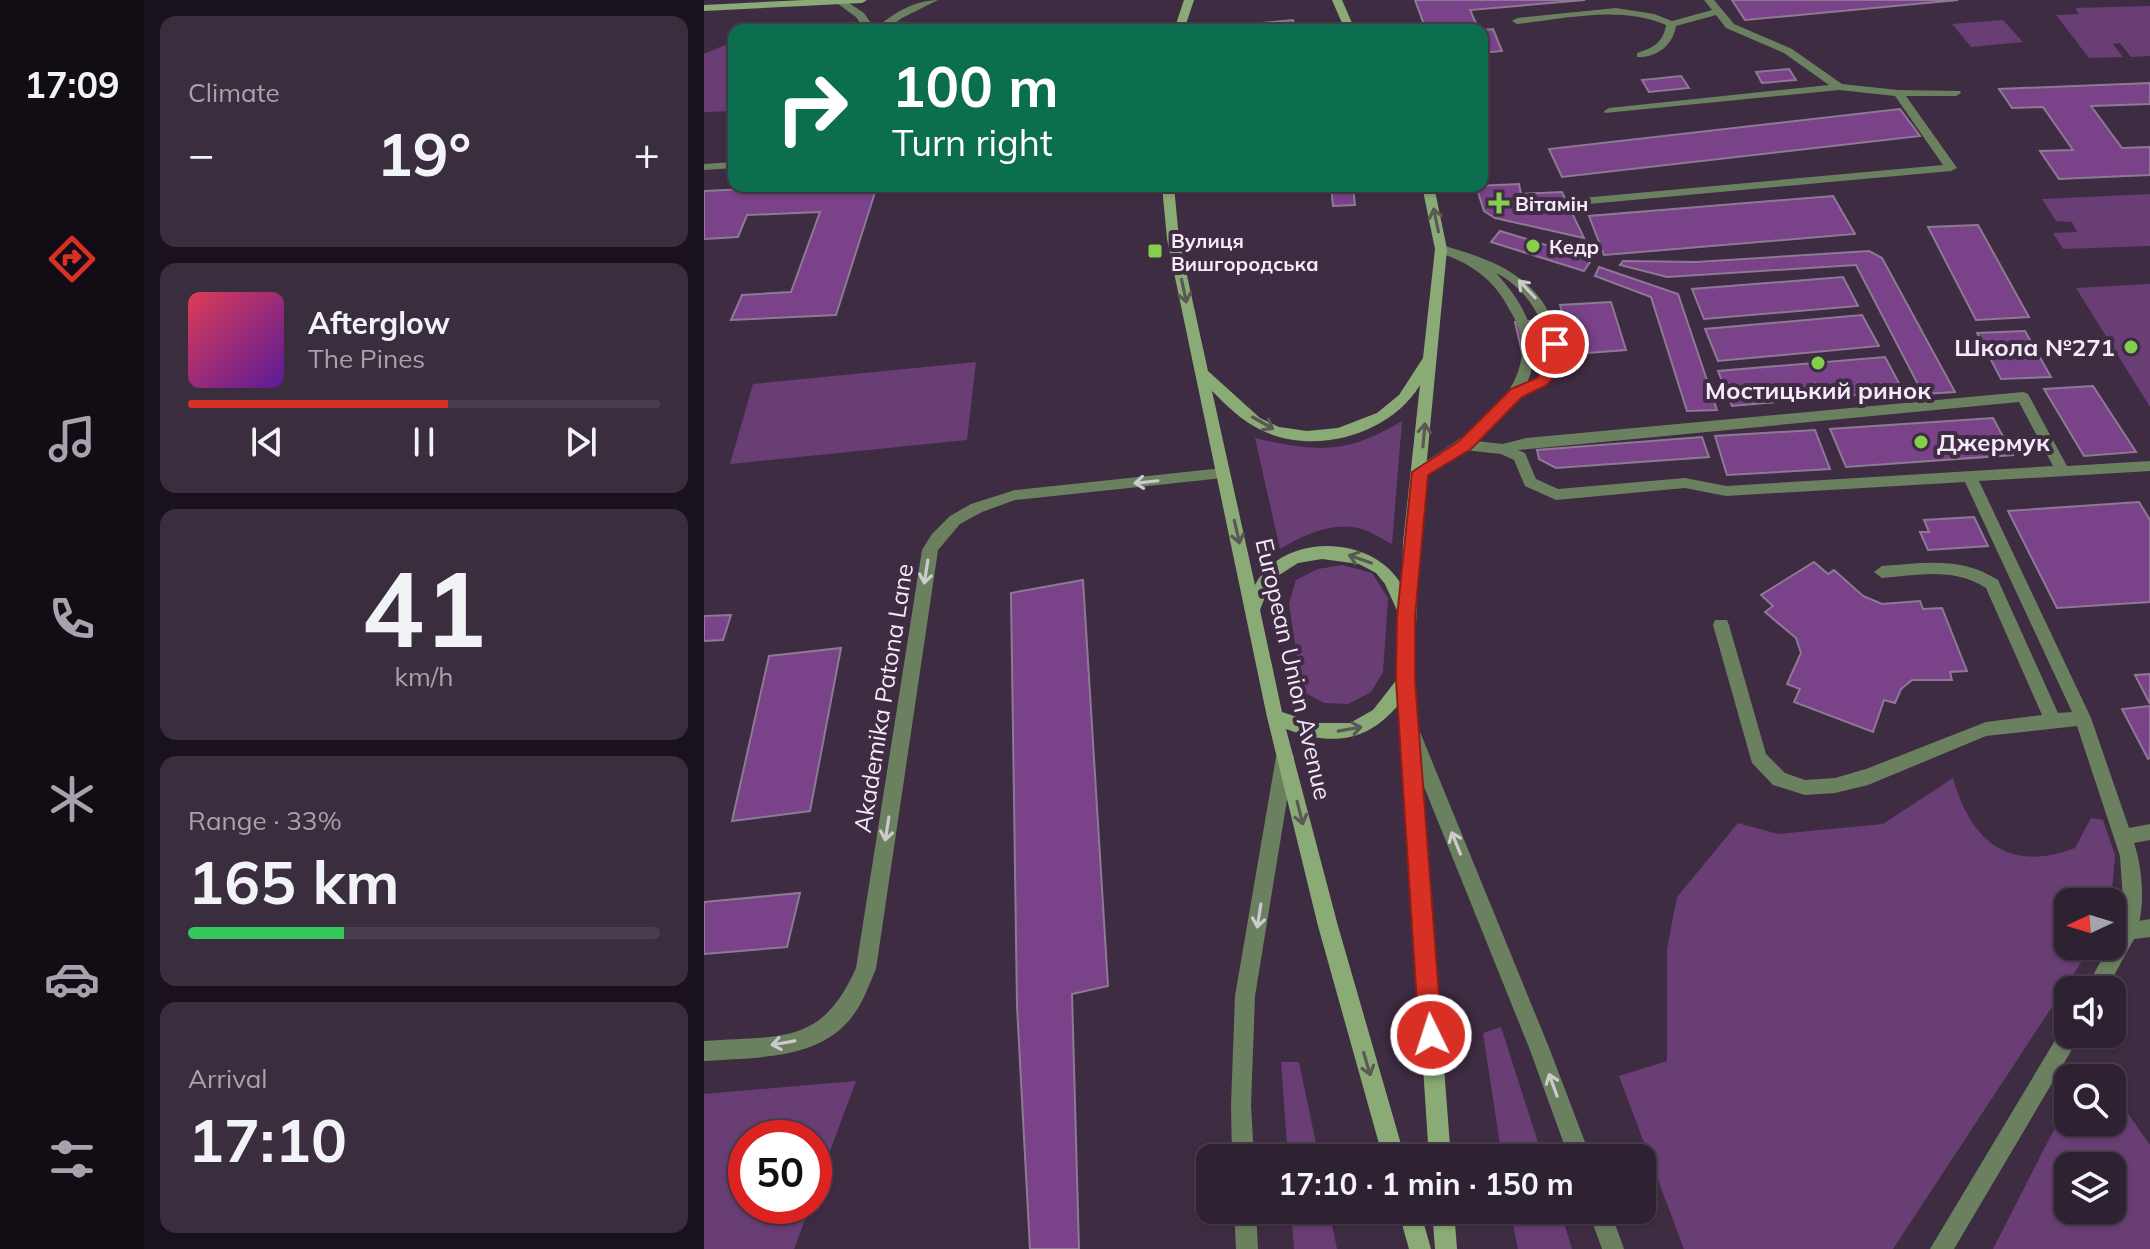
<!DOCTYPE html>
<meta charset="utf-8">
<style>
:root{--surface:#2e2132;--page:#3a2e3e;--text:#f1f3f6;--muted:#a7a3ac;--line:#493e4d;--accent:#d93025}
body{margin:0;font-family:Mulish,sans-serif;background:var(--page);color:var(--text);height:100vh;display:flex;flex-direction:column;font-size:30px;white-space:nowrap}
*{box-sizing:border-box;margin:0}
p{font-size:26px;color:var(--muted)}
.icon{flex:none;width:44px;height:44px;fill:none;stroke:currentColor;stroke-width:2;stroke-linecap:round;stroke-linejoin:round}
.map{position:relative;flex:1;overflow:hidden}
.drawer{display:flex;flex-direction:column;gap:16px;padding:16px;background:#19121c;width:560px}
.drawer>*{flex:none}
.guide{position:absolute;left:24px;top:24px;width:760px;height:168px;border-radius:16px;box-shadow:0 2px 6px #0004,0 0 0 2px var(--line);background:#0b6e4f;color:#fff;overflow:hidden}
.needle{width:52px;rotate:266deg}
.tools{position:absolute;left:1350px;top:888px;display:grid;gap:16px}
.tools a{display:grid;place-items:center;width:72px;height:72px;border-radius:16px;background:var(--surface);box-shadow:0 2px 6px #0004,0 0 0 2px var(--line);font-size:40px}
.speed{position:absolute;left:24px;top:1120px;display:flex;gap:16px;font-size:40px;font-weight:700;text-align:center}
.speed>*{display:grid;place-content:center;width:104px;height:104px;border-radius:50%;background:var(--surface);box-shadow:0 2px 6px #0004,0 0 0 2px var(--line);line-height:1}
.speed .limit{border:12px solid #d22;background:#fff;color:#111}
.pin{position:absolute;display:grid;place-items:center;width:68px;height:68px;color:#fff;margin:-34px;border:4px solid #fff;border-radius:50%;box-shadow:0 2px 8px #0007}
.me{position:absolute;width:88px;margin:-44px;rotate:356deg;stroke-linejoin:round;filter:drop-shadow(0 0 6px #0008)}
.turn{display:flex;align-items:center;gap:28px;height:168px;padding:0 32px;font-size:36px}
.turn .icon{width:104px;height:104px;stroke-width:2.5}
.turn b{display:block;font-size:56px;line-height:68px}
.big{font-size:60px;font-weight:700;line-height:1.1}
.drawer .widget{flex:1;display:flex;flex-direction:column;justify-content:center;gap:12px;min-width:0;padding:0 28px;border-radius:16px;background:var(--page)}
.drawer .dial{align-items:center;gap:0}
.dial b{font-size:104px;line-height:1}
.song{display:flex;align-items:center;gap:24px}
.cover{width:96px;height:96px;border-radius:12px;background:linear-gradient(135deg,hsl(350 70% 55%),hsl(270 70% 35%))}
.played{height:8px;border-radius:4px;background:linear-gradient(90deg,var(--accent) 55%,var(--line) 55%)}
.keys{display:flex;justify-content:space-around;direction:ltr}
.heat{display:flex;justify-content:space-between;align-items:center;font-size:44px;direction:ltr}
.charge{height:12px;border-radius:6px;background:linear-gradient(90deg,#34c759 33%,var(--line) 0)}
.trip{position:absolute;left:492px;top:1144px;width:460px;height:80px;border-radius:16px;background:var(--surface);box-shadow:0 2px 6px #0004,0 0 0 2px var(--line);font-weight:700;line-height:80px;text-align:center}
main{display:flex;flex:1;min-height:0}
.dock{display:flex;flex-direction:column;width:144px;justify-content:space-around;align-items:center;background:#120d14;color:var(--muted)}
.dock .icon{width:56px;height:56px}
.dock .active{color:var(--accent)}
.dock b{font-size:36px;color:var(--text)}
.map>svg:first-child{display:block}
</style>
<main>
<nav class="dock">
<b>17:09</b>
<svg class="icon active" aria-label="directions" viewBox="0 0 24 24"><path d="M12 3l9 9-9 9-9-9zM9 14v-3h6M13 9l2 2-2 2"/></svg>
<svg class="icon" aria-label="music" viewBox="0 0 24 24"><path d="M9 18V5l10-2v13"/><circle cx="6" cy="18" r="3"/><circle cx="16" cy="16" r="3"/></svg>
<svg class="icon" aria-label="phone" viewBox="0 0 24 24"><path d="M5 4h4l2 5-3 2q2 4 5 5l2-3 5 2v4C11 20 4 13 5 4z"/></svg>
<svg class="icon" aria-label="climate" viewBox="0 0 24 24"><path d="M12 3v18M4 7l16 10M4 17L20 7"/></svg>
<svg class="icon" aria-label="car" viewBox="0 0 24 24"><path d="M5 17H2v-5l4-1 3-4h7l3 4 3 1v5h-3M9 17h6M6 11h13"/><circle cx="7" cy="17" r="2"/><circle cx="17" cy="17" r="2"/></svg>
<svg class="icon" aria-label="filters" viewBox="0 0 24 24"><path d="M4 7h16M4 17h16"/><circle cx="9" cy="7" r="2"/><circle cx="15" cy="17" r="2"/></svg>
</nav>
<section class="drawer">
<div class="widget"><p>Climate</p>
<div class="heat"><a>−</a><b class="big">19°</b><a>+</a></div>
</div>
<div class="widget">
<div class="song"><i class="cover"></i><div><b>Afterglow</b><p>The Pines</p></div></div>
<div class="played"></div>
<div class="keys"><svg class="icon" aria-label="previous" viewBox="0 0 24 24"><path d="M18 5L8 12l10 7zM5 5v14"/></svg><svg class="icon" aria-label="pause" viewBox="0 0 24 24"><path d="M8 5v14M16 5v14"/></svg><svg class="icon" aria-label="next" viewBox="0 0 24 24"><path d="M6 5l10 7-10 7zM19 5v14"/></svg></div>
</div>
<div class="widget dial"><b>41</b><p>km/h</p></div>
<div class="widget"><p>Range · 33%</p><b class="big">165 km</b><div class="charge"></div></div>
<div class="widget"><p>Arrival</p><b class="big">17:10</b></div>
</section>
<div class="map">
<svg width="1446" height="1249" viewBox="0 0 1446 1249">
<rect width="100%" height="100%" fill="#3e2c43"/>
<g fill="#693e75" fill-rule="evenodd">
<path d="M1446,6V56L1427,57L1416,43L1409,44L1419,57L1385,58L1352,15L1375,14L1371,8Z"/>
<path d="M1299,20L1319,42L1267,47L1248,24Z"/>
<path d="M30,41V111L0,112V54Z"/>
<path d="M1446,194V246L1359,249L1349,233L1373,232L1368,222L1352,221L1338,199Z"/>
<path d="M1446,284V407L1372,288Z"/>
<path d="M272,362L263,440L26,464L49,384Z"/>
<path d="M698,421L688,544C678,539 665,530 654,528C627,522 598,536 576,549L551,438C613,452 642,455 698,421Z"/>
<path d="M638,565L668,573L684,598L679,672L667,692L644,704L620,703L598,691L585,603L592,580L614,569Z"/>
<path d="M1249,778C1267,842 1305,873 1371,848L1387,818L1399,820L1411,855L1407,902H1364V946H1388L1189,1249H980L915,1076L963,1061V949L973,897L1034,823L1074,834L1179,824Z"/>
<path d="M797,1027L839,1158H798L779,1033Z"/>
<path d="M577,1062H595L615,1158H584Z"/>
<path d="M152,1081L110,1194V1138H42V1206H106L90,1249H0V1094Z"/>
<path d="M1408,1091L1446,1145V1249H1289L1364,1102V1122H1408ZM1364,1166H1408V1210H1364Z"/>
<path d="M587,1210H625L633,1249H590Z"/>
<path d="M806,1210H856L868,1249H814Z"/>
</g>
<g fill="#794289" stroke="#8e7994" stroke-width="2">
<path d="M711,0H881L766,10L775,30H722Z"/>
<path d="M1028,0H1254L1041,20Z"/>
<path d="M589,20L592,30H540L539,25Z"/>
<path d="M789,29L798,51L778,53V30Z"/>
<path d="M1085,69L1092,80L1058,83L1052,72Z"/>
<path d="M977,76L985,88L945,92L938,80Z"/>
<path d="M1446,83V104L1387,106L1418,148L1446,147V175L1355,179L1336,151L1369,150L1339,107L1308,108L1295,89Z"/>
<path d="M1196,109L1216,136L858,177L845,149Z"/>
<path d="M815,184L817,194L858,192L880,238L791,218L780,211L772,186Z"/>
<path d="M110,186H173L132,315L27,320L38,295L87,292L116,212L43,215L34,237L0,239V191Z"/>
<path d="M627,186H649L651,205L629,206Z"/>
<path d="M1129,196L1151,234L900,255L885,216Z"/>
<path d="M1274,225L1325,317L1272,320L1224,227Z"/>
<path d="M796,231L888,259L880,271L787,242Z"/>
<path d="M1165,251L1178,258L1251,392L1219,394L1152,265L963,277L916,265L919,261L992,262Z"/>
<path d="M895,267L974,294L1013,410L983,411L947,297L891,276Z"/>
<path d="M1139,277L1154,306L1000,319L988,289Z"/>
<path d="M907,302L922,350L870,354L856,305Z"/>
<path d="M1158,315L1175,346L1014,361L1001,329Z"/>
<path d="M850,319L853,332H863L866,342L855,343L858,354L819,357L811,322Z"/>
<path d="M1321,331L1347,377L1297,379L1273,333Z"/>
<path d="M1181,357L1199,391L1028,406L1014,371Z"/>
<path d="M1389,386L1432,452L1380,456L1340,389Z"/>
<path d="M1289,418L1309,455L1142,467L1126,429Z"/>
<path d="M1111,430L1126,469L1023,475L1011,436Z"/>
<path d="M998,437L1005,457L852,468L835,459L833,450Z"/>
<path d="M1435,502L1446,520V602L1353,608L1304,511Z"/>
<path d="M1270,517L1284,546L1224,550L1216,532H1225L1220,520Z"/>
<path d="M1110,562L1124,574L1130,570L1159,596L1178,604L1216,601L1219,609L1238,608L1263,671L1246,672L1248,680H1208L1197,689L1191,703L1180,700L1169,732L1090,702L1096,689L1083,684L1097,653L1092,638L1061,612L1069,606L1057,595Z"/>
<path d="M379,580L404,986L368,994L375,1249H326L313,1006L307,593Z"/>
<path d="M27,615L19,640L0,641V616Z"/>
<path d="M137,648L106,811L28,821L65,656Z"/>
<path d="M1446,674V704L1431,675Z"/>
<path d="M1446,706V758L1444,759L1418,709Z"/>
<path d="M96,893L83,947L0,954V902Z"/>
</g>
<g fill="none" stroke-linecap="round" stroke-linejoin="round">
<g fill="#6b805f" fill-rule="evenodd">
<path d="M140,0L160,13L171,29C188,14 210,0 234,0L198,18L181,30H161L152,17L130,1Z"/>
<path d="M1000,0H1010L1030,24L1088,49L1138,84L1194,90L1256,91L1257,93L1252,96H1202L1253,168L1247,171L863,206V200L867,199L1239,165L1191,96L1135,90L901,113L900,111L905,108L1125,85L1080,53L1022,28L1012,15L972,26C969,45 953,58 933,57V53C949,48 959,43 962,25C915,5 862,19 813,24L808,21L813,18L912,8L950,14L968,21L1008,10Z"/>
<path d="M30,162V168L0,170V164Z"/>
<path d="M737,245C784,258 831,274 850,324C856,338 859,352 858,367L843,384L813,397L789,426L772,441L799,444L822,438L1319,392L1324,394L1363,466L1446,461V471L1275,481L1387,718L1425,828L1446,824V840L1430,843C1439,870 1442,910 1431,936L1424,939L1417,936L1414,930L1419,900L1416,856L1373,726L1282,736L1164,785L1131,793L1101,795L1069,785L1048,763L1009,625L1011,620H1023L1025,625L1062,754L1081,773L1101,780L1131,778L1162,769L1282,722L1338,715L1282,588C1250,567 1214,575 1178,578L1170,572L1178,566C1219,563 1257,556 1294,580L1354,713L1368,712L1261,482L1022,496L981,488L852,500L821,486L810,460L797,454L760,450L721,476H711L709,472L711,468C756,440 834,394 815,329C813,322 808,314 804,307C788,277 764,262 733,252V246ZM792,273C826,290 847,328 844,366L833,378L823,383C841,342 821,304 792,273ZM1315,402L1349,466L1022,486L981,478L854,489L832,479L821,453L814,450Z"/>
</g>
<g fill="#6b805f" fill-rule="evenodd">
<path d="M519,468L526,473L519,478L311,500L278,512L256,524L234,550L172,969C165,984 160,1001 150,1014C117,1061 51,1057 0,1061V1041C76,1035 117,1047 152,968L218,550L228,534L246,516L267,504L311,490Z"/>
<path d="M707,725L713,727L716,732L846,1050L887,1158H865L826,1050L698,732L701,727Z"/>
<path d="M581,749L587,752L590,757L551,996L547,1105L550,1158H528L527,1105L531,996L572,757L575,752Z"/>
<path d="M1446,919V937L1430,939L1402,990H1381L1405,946H1408V940L1417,924Z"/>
<path d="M1364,1025V1034H1376L1373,1041L1250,1249H1226L1359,1027Z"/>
<path d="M530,1210H552L554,1249H532Z"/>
<path d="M884,1210H906L920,1249H898Z"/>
</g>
<g fill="#8aab75" fill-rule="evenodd">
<path d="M100,0H163L158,3L0,11V5Z"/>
<path d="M480,0H490L480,30H470Z"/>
<path d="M628,0H638L651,30H641Z"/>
<path d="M458,186H470L475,239L504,371L556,418L575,427L603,431L634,428L673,413L695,395L719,358L731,249L718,186H730L743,249L715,543L710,680L747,1158H725L695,704C663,743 628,746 582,729L634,926L701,1158H679L614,926L563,717L463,239ZM716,385L699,543L698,586C670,534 579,532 551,585L508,391C523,406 538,421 557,430C610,456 686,435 716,385ZM618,559L655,564L672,573L681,584L696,617L694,678L669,710L646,723H612L578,712L556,610L564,589L572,577L594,563Z"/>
<path d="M694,1210H716L727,1249H705Z"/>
<path d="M728,1210H750L753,1249H731Z"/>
</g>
</g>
<defs><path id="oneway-shaft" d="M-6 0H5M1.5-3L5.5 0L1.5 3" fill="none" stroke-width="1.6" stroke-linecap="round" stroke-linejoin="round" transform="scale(2)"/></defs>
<g stroke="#595854">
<use href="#oneway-shaft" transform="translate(732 220) rotate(-102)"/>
<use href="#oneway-shaft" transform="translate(480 291) rotate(78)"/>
<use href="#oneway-shaft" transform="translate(559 423) rotate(30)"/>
<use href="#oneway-shaft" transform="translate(720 435) rotate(-85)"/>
<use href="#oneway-shaft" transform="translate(533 532) rotate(77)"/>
<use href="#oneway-shaft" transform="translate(656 559) rotate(-161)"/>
<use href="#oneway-shaft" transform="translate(646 729) rotate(-10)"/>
<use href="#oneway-shaft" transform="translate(596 813) rotate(76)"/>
<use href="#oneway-shaft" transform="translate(663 1064) rotate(74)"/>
</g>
<g stroke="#cccacb">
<use href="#oneway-shaft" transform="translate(823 289) rotate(-133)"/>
<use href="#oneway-shaft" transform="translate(442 482) rotate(174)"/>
<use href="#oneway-shaft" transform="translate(222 572) rotate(99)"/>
<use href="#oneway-shaft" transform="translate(183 829) rotate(99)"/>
<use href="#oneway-shaft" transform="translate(752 843) rotate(-112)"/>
<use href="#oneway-shaft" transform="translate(555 916) rotate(99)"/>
<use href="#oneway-shaft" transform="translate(79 1043) rotate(170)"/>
<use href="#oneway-shaft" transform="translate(849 1085) rotate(-110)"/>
</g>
<path fill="#d93025" stroke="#8d1f18" stroke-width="2" d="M851,339L858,344V367L843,385L818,397L767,449L724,475L711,617V680L738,1035L735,1043L727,1046L719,1043L715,1035L692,680L693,617L708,472L755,441L807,389L833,378L843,366V344Z"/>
<g fill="#85cf4c" stroke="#3e2c43" stroke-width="3">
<path d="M791 191h8v8h8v8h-8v8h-8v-8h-8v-8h8z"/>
<circle cx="829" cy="246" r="8"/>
<rect x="443" y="243" width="16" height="16" rx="4"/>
<circle cx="1427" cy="347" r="8"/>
<circle cx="1114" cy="363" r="8"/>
<circle cx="1217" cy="442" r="8"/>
</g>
<g text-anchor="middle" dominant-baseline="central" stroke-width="8" stroke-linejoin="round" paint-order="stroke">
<g font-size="20" font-weight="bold" fill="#f5eaf9" stroke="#3e2c43" text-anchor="start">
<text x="811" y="203">Вітамін</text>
<text x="467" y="240">Вулиця<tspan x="467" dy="23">Вишгородська</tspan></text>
<text x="845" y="246">Кедр</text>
</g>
<g font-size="24" font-weight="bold" fill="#f5eaf9" stroke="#3e2c43" text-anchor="end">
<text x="1411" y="347">Школа №271</text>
<text x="1114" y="390" text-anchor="middle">Мостицький ринок</text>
<text x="1233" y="442" text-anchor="start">Джермук</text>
</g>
<g font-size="24" fill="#f5eaf9" stroke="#3e2c43">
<text transform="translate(590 669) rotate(77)">European Union Avenue</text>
<text transform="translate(179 698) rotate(-81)">Akademika Patona Lane</text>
</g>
</g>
</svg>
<div class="tools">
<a><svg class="needle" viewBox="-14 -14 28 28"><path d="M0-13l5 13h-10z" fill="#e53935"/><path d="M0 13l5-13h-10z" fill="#a7a3ac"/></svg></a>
<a><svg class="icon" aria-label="sound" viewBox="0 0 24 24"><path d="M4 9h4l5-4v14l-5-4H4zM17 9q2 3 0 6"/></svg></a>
<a><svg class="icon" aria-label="search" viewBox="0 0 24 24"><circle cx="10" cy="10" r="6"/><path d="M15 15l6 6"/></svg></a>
<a><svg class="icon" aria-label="layers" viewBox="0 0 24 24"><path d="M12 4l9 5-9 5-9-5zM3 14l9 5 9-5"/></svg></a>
</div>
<div class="speed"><div class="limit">50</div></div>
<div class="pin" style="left:851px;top:344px;background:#d93025"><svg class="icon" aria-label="arrive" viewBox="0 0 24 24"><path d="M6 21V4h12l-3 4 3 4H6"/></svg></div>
<svg class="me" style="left:727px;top:1035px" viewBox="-20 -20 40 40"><circle r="17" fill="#d93025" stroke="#fff" stroke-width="3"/><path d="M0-11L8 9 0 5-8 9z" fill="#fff"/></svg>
<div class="trip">17:10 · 1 min · 150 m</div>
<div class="guide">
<div class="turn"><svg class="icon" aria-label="right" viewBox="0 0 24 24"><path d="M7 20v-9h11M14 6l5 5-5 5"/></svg><div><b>100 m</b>Turn right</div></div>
</div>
</div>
</main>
